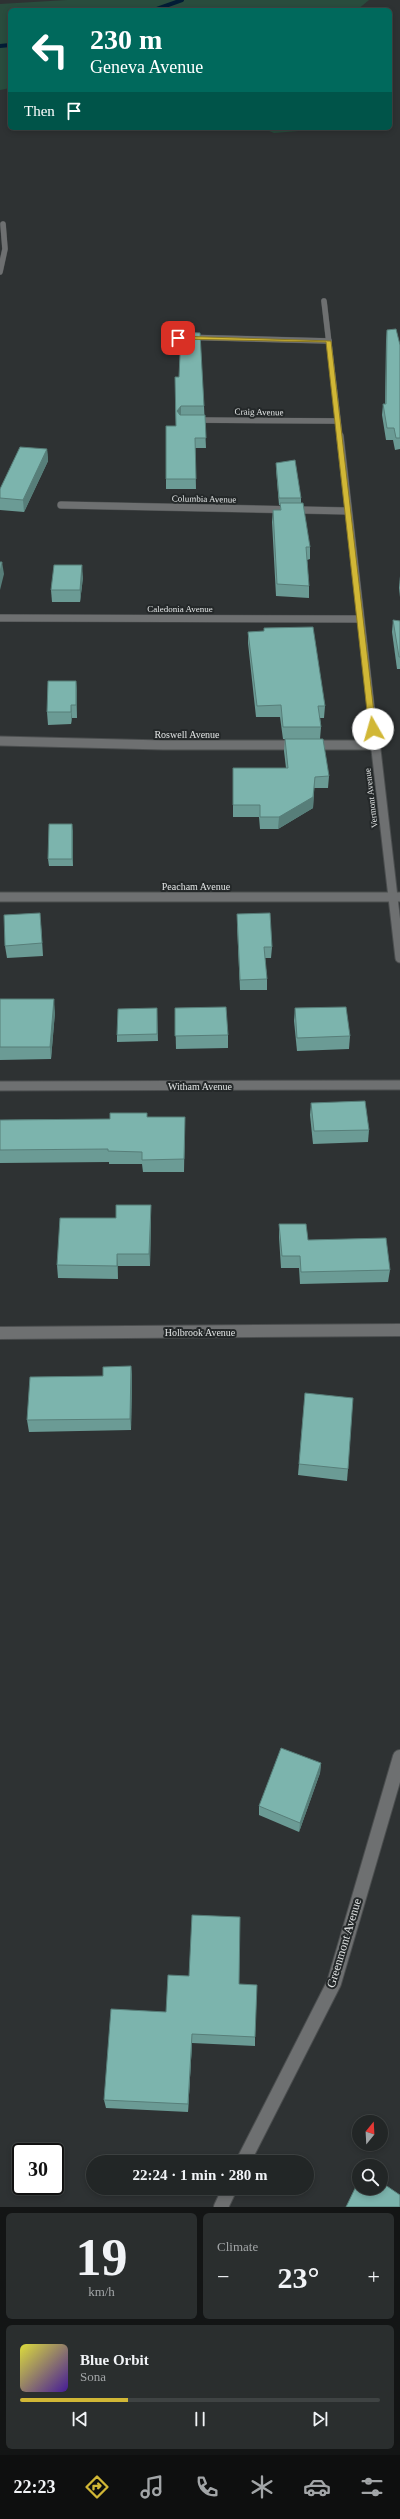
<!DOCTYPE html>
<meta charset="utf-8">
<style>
:root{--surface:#222626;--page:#2a2e2e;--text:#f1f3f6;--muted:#a2a5a7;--line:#3f4343;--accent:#d1b736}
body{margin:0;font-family:"Times New Roman",serif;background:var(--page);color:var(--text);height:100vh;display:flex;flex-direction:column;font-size:15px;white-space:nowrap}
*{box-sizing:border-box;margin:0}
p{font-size:13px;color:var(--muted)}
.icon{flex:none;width:22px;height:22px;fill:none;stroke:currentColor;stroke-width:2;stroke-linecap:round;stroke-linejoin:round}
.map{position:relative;height:2207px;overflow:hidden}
.sheet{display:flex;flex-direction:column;gap:6px;padding:6px;background:#131515;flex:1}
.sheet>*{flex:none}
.banner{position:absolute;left:8px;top:8px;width:384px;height:122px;border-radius:6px;box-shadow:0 2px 6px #0003,0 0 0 1px var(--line);background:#00695c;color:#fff;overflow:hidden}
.needle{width:26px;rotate:18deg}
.fabs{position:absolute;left:352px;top:2115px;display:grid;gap:8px}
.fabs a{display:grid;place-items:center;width:36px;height:36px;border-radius:50%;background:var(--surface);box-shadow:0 2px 6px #0003,0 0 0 1px var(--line);font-size:20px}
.speed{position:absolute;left:12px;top:2143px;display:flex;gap:8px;font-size:20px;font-weight:700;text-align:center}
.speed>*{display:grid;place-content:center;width:52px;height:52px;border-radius:50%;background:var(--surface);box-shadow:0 2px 6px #0003,0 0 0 1px var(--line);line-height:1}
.speed .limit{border:2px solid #111;border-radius:6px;background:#fff;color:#111}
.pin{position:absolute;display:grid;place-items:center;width:34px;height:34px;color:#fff;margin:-17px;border-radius:8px;box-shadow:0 2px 6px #0006}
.me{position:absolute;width:44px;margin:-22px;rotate:353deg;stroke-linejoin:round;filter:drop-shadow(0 0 3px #0008)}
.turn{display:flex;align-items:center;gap:14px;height:84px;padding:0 16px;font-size:18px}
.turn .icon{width:52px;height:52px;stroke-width:2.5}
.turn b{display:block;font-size:28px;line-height:34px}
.then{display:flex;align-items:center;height:38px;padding:0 16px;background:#0003;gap:8px;font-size:15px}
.big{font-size:30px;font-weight:700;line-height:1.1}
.sheet .widget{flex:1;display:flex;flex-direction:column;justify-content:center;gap:6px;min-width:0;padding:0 14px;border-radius:6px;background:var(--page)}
.sheet .dial{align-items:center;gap:0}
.dial b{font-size:52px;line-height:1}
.song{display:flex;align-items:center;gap:12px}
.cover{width:48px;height:48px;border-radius:6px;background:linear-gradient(135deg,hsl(60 70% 55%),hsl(260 70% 35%))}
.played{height:4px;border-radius:2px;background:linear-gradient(90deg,var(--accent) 30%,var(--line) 30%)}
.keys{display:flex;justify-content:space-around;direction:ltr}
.heat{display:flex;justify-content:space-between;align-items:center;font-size:22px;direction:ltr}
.sheet .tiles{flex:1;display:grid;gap:6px;grid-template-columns:1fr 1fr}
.widget:last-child{grid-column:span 2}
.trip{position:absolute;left:86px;top:2155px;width:228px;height:40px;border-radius:20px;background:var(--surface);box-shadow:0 2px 6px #0003,0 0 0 1px var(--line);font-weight:700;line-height:40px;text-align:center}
.dock{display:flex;height:64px;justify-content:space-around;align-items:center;background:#0e0f0f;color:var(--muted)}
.dock .icon{width:28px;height:28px}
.dock .selected{color:var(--accent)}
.dock b{font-size:18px;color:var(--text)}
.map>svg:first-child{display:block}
</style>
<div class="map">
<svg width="400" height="2207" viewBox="0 0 400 2207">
<rect width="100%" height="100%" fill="#2e3233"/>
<g fill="#294c3d">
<path d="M67,0H369L357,10H10V88L0,90V4Z"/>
<path d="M262,128H335L274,133Z"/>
</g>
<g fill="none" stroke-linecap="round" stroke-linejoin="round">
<g stroke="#021c35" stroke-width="4">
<path d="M154,10L182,0"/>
<path d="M0,46L10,45"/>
</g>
<defs>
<g id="minor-far4">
<path d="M0,272L5,249L3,224"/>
<path d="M324,301L340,437"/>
<path d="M178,337L329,341"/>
<path d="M193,420L338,421"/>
</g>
<g id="minor-far3">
<path d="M340,436L375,742"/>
<path d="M61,505L348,511"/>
<path d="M0,618L360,619"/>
<path d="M0,741L39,742"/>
</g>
<g id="minor-far2">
<path d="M0,741L163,745H375"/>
<path d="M375,741L400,958"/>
<path d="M0,897H400"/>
<path d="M0,1086L400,1085"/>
</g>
<path id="minor-far1" d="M0,1333L400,1330"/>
<g id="minor">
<path d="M243,2162L334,1983L400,1757"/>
<path d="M221,2207L230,2188"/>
</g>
</defs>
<use href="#minor-far4" stroke="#4b4e4f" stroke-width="6"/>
<use href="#minor-far3" stroke="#4b4e4f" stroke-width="8"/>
<use href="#minor-far2" stroke="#4b4e4f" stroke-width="11"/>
<use href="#minor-far1" stroke="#4b4e4f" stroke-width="14"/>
<use href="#minor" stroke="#4b4e4f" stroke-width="16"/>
<use href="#minor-far4" stroke="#6e7071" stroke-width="5.5"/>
<use href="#minor-far3" stroke="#6e7071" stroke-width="7"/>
<use href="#minor-far2" stroke="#6e7071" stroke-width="9"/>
<use href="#minor-far1" stroke="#6e7071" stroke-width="12"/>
<use href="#minor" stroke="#6e7071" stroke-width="14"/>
</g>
<g fill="#6b9b95">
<path d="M387,330L400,345V449L395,450L393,440H386L382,415L383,404H385L386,341Z"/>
<path d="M175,377L204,406L206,448H195L196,489H166V479L176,426Z"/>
<path d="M47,449L48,461L24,512L0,510V489Z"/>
<path d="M276,463L301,498V503L310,547V559L307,560L309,586V598L276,596L272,522L273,510H280V505H279L276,469Z"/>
<path d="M400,576V597L399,588Z"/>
<path d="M83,577L80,602H52L51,590Z"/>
<path d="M393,620L400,621V669H397L392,632Z"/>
<path d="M248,632L325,706L324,718H320L321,727L320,739H283L280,717H256L248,643Z"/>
<path d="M76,681L77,693V718H72L71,724L48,725L47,712Z"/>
<path d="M285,739L329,776L328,788H314L313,808L278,829H260L259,817H233V768H286L284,751Z"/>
<path d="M73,831V866H49L48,859Z"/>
<path d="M237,914L272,947L271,958H265L267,979V990H240L237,924Z"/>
<path d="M41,925L43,956L7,958L5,946Z"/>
<path d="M0,999L55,1012L51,1059L0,1060Z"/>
<path d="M157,1008L158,1041L117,1042V1035Z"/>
<path d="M175,1008L228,1035V1048L176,1049Z"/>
<path d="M295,1008L350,1036L349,1049L297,1051L294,1021Z"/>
<path d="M311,1103L369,1130L368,1142L313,1144L310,1115Z"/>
<path d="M147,1117H185L184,1172H143L142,1164H109V1162L0,1163V1120L110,1119Z"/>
<path d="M151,1217L150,1266H118V1279L58,1278L57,1265L116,1218Z"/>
<path d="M279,1224L308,1240L390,1270L388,1282L300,1284L299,1268H281L279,1237Z"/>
<path d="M131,1366L132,1378L131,1430L29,1432L27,1420L103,1376Z"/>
<path d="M305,1393L348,1469L347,1481L298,1475Z"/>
<path d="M321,1763L320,1773L299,1832L259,1815V1806Z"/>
<path d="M239,1984L255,2037V2046L192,2043L188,2112L106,2108L104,2100L166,2012Z"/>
</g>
<g fill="#577e79">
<path d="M181,406V416L177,411Z"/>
<path d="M47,449L48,461L24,512L23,500Z"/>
<path d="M2,562L4,574L0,590V573Z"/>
<path d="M82,565L83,577L80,602V590Z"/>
<path d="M76,681L77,693V718L76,705Z"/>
<path d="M71,705L72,718L71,724Z"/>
<path d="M315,777L313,808L278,829L279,817Z"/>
<path d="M72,824L73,831V866L72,859Z"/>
<path d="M54,999L55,1012L51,1059L50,1047Z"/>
<path d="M151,1205V1217L150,1266L149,1254Z"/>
<path d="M117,1254L118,1266V1279L117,1266Z"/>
<path d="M131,1366L132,1378L131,1430L130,1419Z"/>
<path d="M321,1763L320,1773L299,1832L300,1823Z"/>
<path d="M192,2034V2043L188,2112V2104Z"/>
</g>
<g fill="#7cb4ad" stroke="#577e79">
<path d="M396,329L400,345V438H396L394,428H387L383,404H386L387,330Z"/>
<path d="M181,332L200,333L204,406H181L177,411L180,415H205L206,438H195L196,479H166V426H176L175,377H179Z"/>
<path d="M20,447L47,449L23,500L0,498V489Z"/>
<path d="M295,460L301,498H279L276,463Z"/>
<path d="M280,503H303L310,547H306L309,586L277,584L273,510H281Z"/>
<path d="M0,562H2L0,573Z"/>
<path d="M54,565H82L80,590H51Z"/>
<path d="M393,620L400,621V657H399Z"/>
<path d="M313,627L325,706H318L321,727H283L281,705L257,706L248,632L264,631V628Z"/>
<path d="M48,681H76V705H71V712H47Z"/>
<path d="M285,739H323L329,776L315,777L313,797L279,817H260V805H233V768H288Z"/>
<path d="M49,824H72V859H48Z"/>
<path d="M40,913L42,943L5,946L4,915Z"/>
<path d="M270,913L272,947H264L267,979L240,980L237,914Z"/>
<path d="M0,999H54L50,1047H0Z"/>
<path d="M226,1007L228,1035L175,1036V1008Z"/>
<path d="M346,1007L350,1036L297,1038L295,1008Z"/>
<path d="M157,1008V1034L117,1035L118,1009Z"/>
<path d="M365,1101L369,1130L314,1131L311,1103Z"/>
<path d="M110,1113H147V1117H185L184,1159L142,1160V1152L108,1151V1149L0,1150V1120L110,1119Z"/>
<path d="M116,1205H151L149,1254H117V1266L57,1265L60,1218H116Z"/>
<path d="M279,1224H306L308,1240L386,1238L390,1270L301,1272L300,1256H282Z"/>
<path d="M131,1366L130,1419L27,1420L30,1377L103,1376V1367Z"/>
<path d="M305,1393L353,1398L348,1469L299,1464Z"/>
<path d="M281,1748L321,1763L300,1823L259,1806Z"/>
<path d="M192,1915L240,1917L239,1984L257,1985L255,2037L192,2034L188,2104L104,2100L111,2009L166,2012L168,1975L189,1976Z"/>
<path d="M359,2180V2188H381V2182L400,2195V2207H346Z"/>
</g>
<path fill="#d1b736" stroke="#887723" d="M176,336L331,341L376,730L369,729L326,342L178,339Z"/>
<g text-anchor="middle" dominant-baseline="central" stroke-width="4" stroke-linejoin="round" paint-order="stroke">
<g font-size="9" fill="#e1e4e4" stroke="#242829">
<text transform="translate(259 412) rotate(1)">Craig Avenue</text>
<text transform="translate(204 499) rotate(1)">Columbia Avenue</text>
<text x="180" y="609">Caledonia Avenue</text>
<text transform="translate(371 798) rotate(-97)">Vermont Avenue</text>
</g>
<g font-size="10" fill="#e1e4e4" stroke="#242829">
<text x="187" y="734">Roswell Avenue</text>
<text x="196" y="886">Peacham Avenue</text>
<text x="200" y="1086">Witham Avenue</text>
<text x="200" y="1332">Holbrook Avenue</text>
</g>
<g font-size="12" fill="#e1e4e4" stroke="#242829">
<text transform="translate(344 1943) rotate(-73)">Greenmont Avenue</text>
</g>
</g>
</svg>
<div class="fabs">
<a><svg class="needle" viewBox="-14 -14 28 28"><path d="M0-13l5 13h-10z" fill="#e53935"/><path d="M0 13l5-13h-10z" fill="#a2a5a7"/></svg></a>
<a><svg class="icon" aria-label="search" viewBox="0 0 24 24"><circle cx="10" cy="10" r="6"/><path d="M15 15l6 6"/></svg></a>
</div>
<div class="speed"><div class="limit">30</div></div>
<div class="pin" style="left:178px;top:338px;background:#d93025"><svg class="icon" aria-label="arrive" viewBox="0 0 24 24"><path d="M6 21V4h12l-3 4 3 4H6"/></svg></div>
<svg class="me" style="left:373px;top:729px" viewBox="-20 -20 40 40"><circle r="19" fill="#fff"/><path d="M0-13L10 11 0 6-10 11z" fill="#d1b736"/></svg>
<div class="trip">22:24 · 1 min · 280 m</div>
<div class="banner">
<div class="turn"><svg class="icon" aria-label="left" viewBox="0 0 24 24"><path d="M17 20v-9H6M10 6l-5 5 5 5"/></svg><div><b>230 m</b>Geneva Avenue</div></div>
<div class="then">Then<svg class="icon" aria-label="arrive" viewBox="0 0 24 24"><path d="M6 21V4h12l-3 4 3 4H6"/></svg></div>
</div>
</div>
<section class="sheet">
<div class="tiles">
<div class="widget dial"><b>19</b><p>km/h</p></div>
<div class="widget"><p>Climate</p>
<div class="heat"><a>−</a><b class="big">23°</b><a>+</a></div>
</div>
<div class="widget">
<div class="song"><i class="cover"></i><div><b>Blue Orbit</b><p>Sona</p></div></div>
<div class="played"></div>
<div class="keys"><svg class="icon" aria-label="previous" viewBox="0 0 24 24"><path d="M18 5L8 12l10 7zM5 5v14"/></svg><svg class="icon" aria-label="pause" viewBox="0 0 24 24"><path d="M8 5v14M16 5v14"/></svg><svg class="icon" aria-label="next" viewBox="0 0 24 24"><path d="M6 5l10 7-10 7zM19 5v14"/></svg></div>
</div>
</div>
</section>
<nav class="dock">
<b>22:23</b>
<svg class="icon selected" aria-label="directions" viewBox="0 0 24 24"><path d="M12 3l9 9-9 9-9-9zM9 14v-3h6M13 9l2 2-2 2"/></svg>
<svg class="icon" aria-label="music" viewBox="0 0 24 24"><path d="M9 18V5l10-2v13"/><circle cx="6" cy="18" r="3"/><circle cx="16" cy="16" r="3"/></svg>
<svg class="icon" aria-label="phone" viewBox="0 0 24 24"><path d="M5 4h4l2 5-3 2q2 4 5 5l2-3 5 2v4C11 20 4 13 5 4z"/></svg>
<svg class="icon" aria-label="climate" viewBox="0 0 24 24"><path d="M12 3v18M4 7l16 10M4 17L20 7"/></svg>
<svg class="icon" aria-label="car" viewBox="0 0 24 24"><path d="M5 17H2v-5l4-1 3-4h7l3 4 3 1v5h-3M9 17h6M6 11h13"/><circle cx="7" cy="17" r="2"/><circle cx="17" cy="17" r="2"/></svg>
<svg class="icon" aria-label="filters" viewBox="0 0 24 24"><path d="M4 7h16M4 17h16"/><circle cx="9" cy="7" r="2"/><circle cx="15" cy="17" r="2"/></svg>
</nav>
